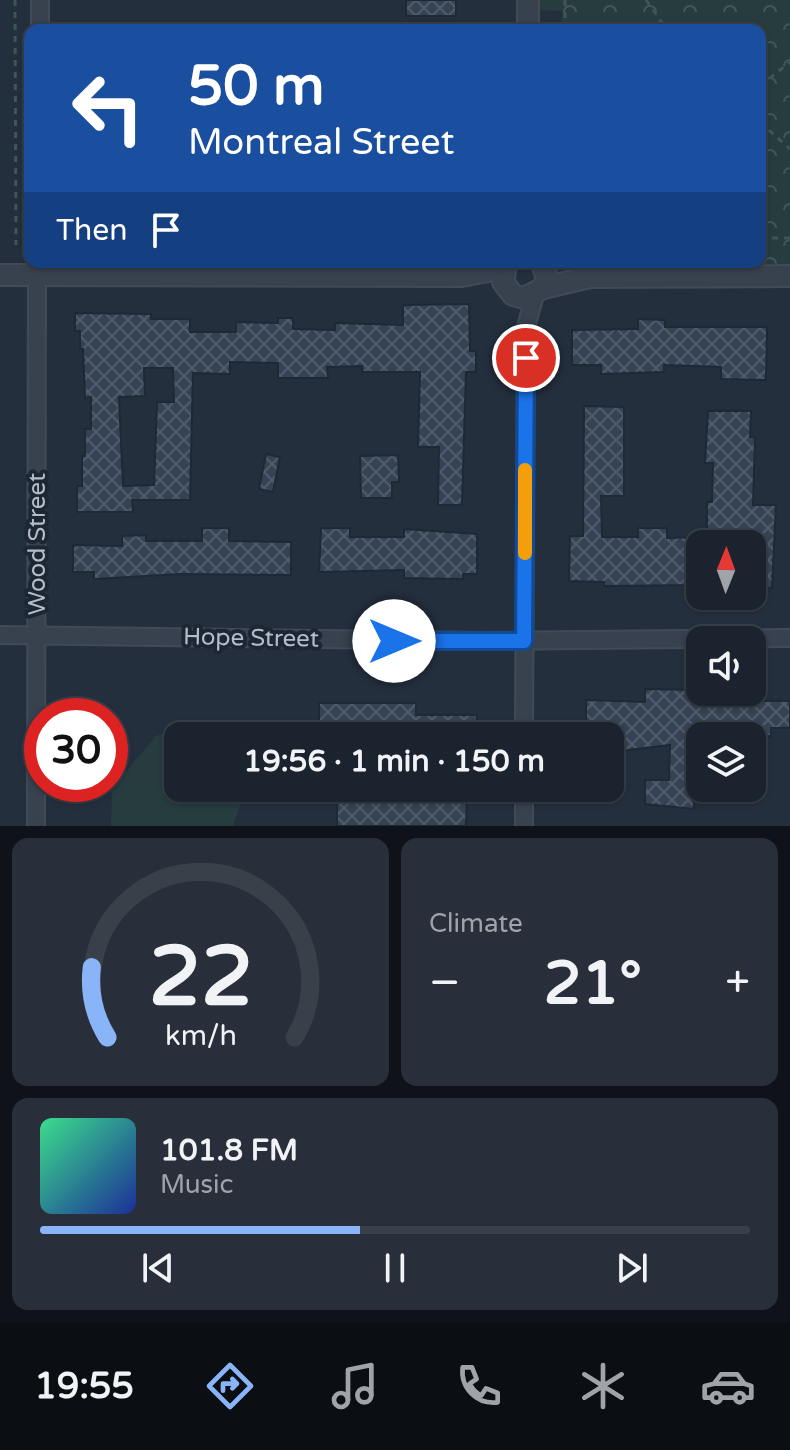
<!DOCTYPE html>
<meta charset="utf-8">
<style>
:root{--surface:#1b232e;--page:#282f3a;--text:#f1f3f6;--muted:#a0a4aa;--line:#39404a;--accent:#8ab4f8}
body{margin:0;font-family:"Varela Round",sans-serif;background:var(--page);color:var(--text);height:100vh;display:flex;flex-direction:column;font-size:30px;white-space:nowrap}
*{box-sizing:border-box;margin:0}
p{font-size:26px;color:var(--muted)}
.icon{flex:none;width:44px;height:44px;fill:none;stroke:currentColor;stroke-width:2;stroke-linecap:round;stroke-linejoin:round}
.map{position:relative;height:826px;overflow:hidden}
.drawer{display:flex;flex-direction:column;gap:12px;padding:12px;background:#0f1319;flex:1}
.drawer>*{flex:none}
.hud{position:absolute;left:24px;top:24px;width:742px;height:244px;border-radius:16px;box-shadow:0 2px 6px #0004,0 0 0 2px var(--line);background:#1a4fa0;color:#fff;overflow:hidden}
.needle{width:52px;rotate:1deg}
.fabs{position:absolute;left:686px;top:530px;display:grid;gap:16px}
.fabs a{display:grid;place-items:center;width:80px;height:80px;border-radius:16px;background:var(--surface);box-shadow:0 2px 6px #0004,0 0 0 2px var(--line);font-size:40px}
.speed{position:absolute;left:24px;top:698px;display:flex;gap:16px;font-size:40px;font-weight:700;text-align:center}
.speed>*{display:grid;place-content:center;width:104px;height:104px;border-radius:50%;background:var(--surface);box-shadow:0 2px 6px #0004,0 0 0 2px var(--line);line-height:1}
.speed .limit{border:12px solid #d22;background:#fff;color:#111}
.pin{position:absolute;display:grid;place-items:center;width:68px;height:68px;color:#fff;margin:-34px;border:4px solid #fff;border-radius:50%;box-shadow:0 2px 8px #0007}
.me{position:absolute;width:88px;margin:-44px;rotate:90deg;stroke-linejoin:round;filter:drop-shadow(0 0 6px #0008)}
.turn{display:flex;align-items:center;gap:28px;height:168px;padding:0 32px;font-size:36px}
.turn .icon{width:104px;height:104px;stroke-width:2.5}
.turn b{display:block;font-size:56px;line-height:68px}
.then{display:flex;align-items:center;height:76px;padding:0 32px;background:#0003;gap:16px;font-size:30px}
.big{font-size:60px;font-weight:700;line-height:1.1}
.drawer .widget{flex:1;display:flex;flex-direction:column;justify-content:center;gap:12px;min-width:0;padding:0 28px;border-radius:16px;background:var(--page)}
.drawer .dial{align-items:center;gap:0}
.dial svg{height:208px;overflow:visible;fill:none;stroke:var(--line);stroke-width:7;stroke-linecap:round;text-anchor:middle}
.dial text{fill:var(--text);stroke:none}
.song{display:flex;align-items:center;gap:24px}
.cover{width:96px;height:96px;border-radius:12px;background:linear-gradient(135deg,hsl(150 70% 55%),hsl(230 70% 35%))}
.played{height:8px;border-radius:4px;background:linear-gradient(90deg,var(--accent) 45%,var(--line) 45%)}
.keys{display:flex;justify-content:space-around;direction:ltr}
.heat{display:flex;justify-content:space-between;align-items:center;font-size:44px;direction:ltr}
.drawer .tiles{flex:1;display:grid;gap:12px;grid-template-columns:1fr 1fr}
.widget:last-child{grid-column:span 2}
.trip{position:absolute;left:164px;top:722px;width:460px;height:80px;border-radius:16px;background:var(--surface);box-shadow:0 2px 6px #0004,0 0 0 2px var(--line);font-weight:700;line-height:80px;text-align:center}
.menu{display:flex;height:128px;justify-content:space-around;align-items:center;background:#0b0e12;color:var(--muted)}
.menu .icon{width:56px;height:56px}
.menu .selected{color:var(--accent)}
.menu b{font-size:36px;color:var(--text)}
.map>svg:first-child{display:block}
</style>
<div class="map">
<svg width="790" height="826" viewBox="0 0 790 826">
<defs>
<pattern id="forest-crowns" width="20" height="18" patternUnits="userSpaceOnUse" patternTransform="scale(2)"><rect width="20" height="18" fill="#263c3f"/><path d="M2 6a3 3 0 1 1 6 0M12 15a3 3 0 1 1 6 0" fill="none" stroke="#435659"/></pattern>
<pattern id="building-cross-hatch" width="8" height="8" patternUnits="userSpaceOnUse" patternTransform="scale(2)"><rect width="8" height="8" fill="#364354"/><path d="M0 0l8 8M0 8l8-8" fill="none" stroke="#515c6b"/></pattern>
</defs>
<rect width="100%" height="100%" fill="#242f3e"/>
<path fill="url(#forest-crowns)" d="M538,0H790V264L558,262H760V30H562V11L538,10Z"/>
<path fill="#263c3f" d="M201,721L245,736H178V788H246L233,826H111L112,788L156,736Z"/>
<g fill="url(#building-cross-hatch)" stroke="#1f2835" stroke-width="2" fill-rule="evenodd">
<rect x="406" y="0" width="50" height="16"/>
<path d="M469,304L470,351H476V372H466L462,505H438L439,447H418L420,372H362V366L327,367L328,378H278V363L230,362V374L193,373L190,500H132L133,512H77V486H82V456H85V429H91V397L85,398L83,349H80V331H75V313L151,314V319H190V332H236V322L278,323V318H293V329L335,330V323L403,325V305ZM144,368H173L174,402H157L154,485L123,486L119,397L145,396Z"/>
<path d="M638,319L665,320V327H767L766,380L721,379V367L664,365V372L601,374V365H572V330L638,329Z"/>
<path d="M584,406L624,407V496H601L602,537H638V528H667V538L700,537V585L604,586V582L569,581L570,536H583Z"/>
<path d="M708,411H751L750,437H755L753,505H776L772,588H752V544H707V502H712L713,463H705Z"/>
<path d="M266,454L280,457L273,492L259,489Z"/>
<path d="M398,455L399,482H392V498H361L360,456Z"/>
<path d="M202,528H229V541L291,542V575L180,574L94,579V572H73V545L122,546V536L146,535V541H202Z"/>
<path d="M321,528H350V537H404V529L477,534V574H463V579L404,578V570L319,572Z"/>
<path d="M645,689L697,690L698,699L721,701H790V728H771V736L693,733L694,809L645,804V780H669L670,745L620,751V746H610V736H586V700L645,702Z"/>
<path d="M319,703H416V715H477V736H319Z"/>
<path d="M337,788H467L466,826H337Z"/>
</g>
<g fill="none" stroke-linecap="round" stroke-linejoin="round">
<defs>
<g id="minor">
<path d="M40,30V0"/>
<path d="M0,635L485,641L790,638"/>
<path d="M524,736L526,327L535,295"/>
<path d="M524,788V826"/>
<path d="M36,826L37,262"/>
</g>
<g id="tertiary">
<path d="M528,0V30"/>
<path d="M507,262L503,282L513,295L524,298L543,288L547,277L541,262"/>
<path d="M0,275L461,276L504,268"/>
<path d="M543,288L590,277L790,276"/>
</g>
</defs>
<use href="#minor" stroke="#414a57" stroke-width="20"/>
<use href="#tertiary" stroke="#414a57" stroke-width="24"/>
<g stroke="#3f5557" stroke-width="3" stroke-dasharray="6 6" stroke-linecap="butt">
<path d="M15,0L16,245"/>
<path d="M646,0L667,30"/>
<path d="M565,30V0"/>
<path d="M760,86L790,62"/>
<path d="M760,122L790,149"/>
<path d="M760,238H790"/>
</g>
<use href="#minor" stroke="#38414e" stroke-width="16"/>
<use href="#tertiary" stroke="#38414e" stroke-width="20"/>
</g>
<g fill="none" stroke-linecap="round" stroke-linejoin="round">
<defs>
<path id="route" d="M394,641H524L526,358"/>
</defs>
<use href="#route" stroke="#114b97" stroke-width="20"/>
<use href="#route" stroke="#1a73e8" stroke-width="14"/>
<path stroke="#f59e0b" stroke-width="14" d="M525,553V470"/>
</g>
<g text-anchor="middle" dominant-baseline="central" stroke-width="8" stroke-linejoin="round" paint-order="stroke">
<g font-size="24" fill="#b4bcc9" stroke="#1d2633">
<text transform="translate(37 544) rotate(-90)">Wood Street</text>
<text transform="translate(251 638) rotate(1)">Hope Street</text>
</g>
</g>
</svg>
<div class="fabs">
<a><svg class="needle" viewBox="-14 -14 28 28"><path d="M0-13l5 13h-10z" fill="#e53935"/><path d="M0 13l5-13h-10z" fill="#a0a4aa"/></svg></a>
<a><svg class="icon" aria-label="sound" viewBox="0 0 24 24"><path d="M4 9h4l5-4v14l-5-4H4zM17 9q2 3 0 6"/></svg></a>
<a><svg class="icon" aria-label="layers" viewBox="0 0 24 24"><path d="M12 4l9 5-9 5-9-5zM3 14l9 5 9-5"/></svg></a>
</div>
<div class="speed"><div class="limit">30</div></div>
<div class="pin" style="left:526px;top:358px;background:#d93025"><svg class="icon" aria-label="arrive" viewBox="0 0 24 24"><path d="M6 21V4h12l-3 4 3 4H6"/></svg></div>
<svg class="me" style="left:394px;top:641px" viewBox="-20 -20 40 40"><circle r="19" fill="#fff"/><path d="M0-13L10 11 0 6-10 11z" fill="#1a73e8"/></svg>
<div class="trip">19:56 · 1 min · 150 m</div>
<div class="hud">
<div class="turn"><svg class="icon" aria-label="left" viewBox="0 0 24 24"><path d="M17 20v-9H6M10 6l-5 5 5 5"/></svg><div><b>50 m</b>Montreal Street</div></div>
<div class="then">Then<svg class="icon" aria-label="arrive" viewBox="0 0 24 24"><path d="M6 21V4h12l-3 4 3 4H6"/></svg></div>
</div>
</div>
<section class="drawer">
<div class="tiles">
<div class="widget dial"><svg viewBox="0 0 100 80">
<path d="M14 69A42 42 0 1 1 86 69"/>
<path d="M14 69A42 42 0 0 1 8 42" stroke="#8ab4f8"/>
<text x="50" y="56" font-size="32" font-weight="700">22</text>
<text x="50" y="72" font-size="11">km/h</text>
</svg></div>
<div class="widget"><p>Climate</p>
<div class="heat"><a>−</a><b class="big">21°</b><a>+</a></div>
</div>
<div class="widget">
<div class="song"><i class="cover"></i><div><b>101.8 FM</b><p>Music</p></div></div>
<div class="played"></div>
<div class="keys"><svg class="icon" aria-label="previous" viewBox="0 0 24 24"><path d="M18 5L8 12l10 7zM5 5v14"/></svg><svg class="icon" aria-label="pause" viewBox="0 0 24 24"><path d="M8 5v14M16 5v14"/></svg><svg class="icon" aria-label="next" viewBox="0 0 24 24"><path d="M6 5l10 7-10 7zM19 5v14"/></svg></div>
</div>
</div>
</section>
<nav class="menu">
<b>19:55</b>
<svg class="icon selected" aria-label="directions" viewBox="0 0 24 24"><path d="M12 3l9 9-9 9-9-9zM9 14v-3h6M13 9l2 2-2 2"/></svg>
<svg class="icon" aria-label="music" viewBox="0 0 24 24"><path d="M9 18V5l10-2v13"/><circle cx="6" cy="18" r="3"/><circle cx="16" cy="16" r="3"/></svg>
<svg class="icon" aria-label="phone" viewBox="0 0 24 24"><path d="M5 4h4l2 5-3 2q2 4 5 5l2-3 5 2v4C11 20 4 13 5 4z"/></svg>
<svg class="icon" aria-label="climate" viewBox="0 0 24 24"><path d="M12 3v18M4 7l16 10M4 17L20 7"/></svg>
<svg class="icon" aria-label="car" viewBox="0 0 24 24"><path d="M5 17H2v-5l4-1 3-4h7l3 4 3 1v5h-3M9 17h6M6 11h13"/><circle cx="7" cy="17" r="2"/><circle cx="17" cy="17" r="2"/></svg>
</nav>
